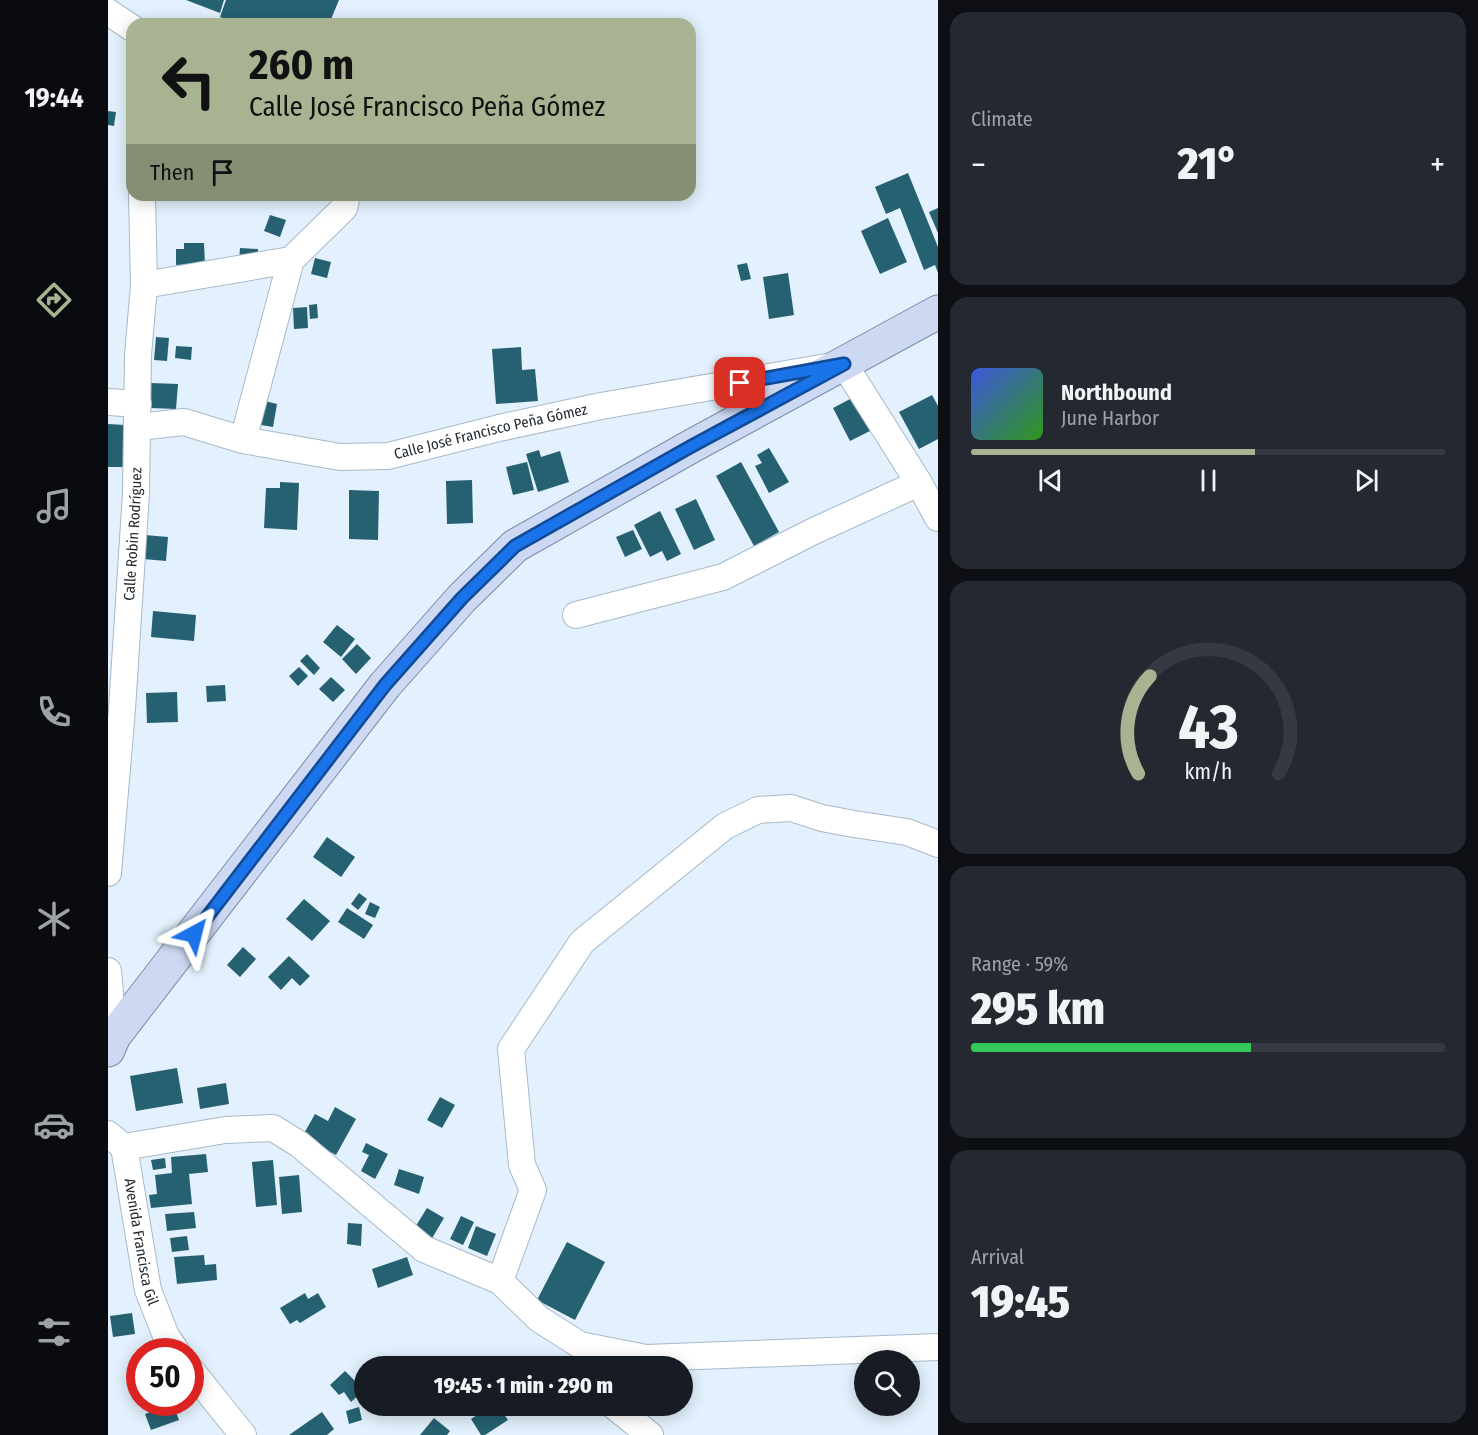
<!DOCTYPE html>
<meta charset="utf-8">
<style>
:root{--surface:#171b24;--page:#242831;--text:#f1f3f6;--muted:#9ea1a6;--line:#363941;--accent:#a7b391}
body{margin:0;font-family:"Fira Sans Condensed",sans-serif;background:var(--page);color:var(--text);height:100vh;display:flex;flex-direction:column;font-size:22px;white-space:nowrap}
*{box-sizing:border-box;margin:0}
p{font-size:20px;color:var(--muted)}
.icon{flex:none;width:33px;height:33px;fill:none;stroke:currentColor;stroke-width:2;stroke-linecap:round;stroke-linejoin:round}
.map{position:relative;flex:1;overflow:hidden}
.side{display:flex;flex-direction:column;gap:12px;padding:12px;background:#0d0f14;width:540px}
.side>*{flex:none}
.guide{position:absolute;left:18px;top:18px;width:570px;height:183px;border-radius:18px;box-shadow:0 3px 15px #0003;background:#a7b391;color:#111;overflow:hidden}
.fabs{position:absolute;left:746px;top:1350px;display:grid;gap:12px}
.fabs a{display:grid;place-items:center;width:66px;height:66px;border-radius:50%;background:var(--surface);box-shadow:0 3px 15px #0003;font-size:30px}
.speed{position:absolute;left:18px;top:1338px;display:flex;gap:12px;font-size:30px;font-weight:700;text-align:center}
.speed>*{display:grid;place-content:center;width:78px;height:78px;border-radius:50%;background:var(--surface);box-shadow:0 3px 15px #0003;line-height:1}
.speed .limit{border:9px solid #d22;background:#fff;color:#111}
.pin{position:absolute;display:grid;place-items:center;width:51px;height:51px;color:#fff;margin:-26px;border-radius:12px;box-shadow:0 3px 9px #0006}
.me{position:absolute;width:66px;margin:-33px;rotate:38deg;stroke-linejoin:round;filter:drop-shadow(0 0 4px #0008)}
.turn{display:flex;align-items:center;gap:21px;height:126px;padding:0 24px;font-size:27px}
.turn .icon{width:78px;height:78px;stroke-width:2.5}
.turn b{display:block;font-size:42px;line-height:51px}
.then{display:flex;align-items:center;height:57px;padding:0 24px;background:#0003;gap:12px;font-size:22px}
.big{font-size:45px;font-weight:800;line-height:1.1}
.side .tile{flex:1;display:flex;flex-direction:column;justify-content:center;gap:9px;min-width:0;padding:0 21px;border-radius:18px;background:var(--page)}
.side .dial{align-items:center;gap:0}
.dial svg{height:156px;overflow:visible;fill:none;stroke:var(--line);stroke-width:7;stroke-linecap:round;text-anchor:middle}
.dial text{fill:var(--text);stroke:none}
.song{display:flex;align-items:center;gap:18px}
.cover{width:72px;height:72px;border-radius:9px;background:linear-gradient(135deg,hsl(230 70% 55%),hsl(110 70% 35%))}
.played{height:6px;border-radius:3px;background:linear-gradient(90deg,var(--accent) 60%,var(--line) 60%)}
.keys{display:flex;justify-content:space-around;direction:ltr}
.heat{display:flex;justify-content:space-between;align-items:center;font-size:33px;direction:ltr}
.charge{height:9px;border-radius:4px;background:linear-gradient(90deg,#34c759 59%,var(--line) 0)}
.trip{position:absolute;left:246px;top:1356px;width:339px;height:60px;border-radius:30px;background:var(--surface);box-shadow:0 3px 15px #0003;font-weight:800;line-height:60px;text-align:center}
main{display:flex;flex:1;min-height:0}
.tab-bar{display:flex;flex-direction:column;width:108px;justify-content:space-around;align-items:center;background:#090b0e;color:var(--muted)}
.tab-bar .icon{width:42px;height:42px}
.tab-bar .active{color:var(--accent)}
.tab-bar b{font-size:27px;color:var(--text)}
.map>svg:first-child{display:block}
</style>
<main>
<nav class="tab-bar">
<b>19:44</b>
<svg class="icon active" aria-label="directions" viewBox="0 0 24 24"><path d="M12 3l9 9-9 9-9-9zM9 14v-3h6M13 9l2 2-2 2"/></svg>
<svg class="icon" aria-label="music" viewBox="0 0 24 24"><path d="M9 18V5l10-2v13"/><circle cx="6" cy="18" r="3"/><circle cx="16" cy="16" r="3"/></svg>
<svg class="icon" aria-label="phone" viewBox="0 0 24 24"><path d="M5 4h4l2 5-3 2q2 4 5 5l2-3 5 2v4C11 20 4 13 5 4z"/></svg>
<svg class="icon" aria-label="climate" viewBox="0 0 24 24"><path d="M12 3v18M4 7l16 10M4 17L20 7"/></svg>
<svg class="icon" aria-label="car" viewBox="0 0 24 24"><path d="M5 17H2v-5l4-1 3-4h7l3 4 3 1v5h-3M9 17h6M6 11h13"/><circle cx="7" cy="17" r="2"/><circle cx="17" cy="17" r="2"/></svg>
<svg class="icon" aria-label="filters" viewBox="0 0 24 24"><path d="M4 7h16M4 17h16"/><circle cx="9" cy="7" r="2"/><circle cx="15" cy="17" r="2"/></svg>
</nav>
<div class="map">
<svg width="830" height="1435" viewBox="0 0 830 1435">
<rect width="100%" height="100%" fill="#e2f1fd"/>
<g fill="#266172">
<path d="M78,0H116L112,13Z"/>
<path d="M118,0H231L221,24H115L117,19L112,17Z"/>
<path d="M0,111L8,112L6,126L0,125Z"/>
<path d="M800,173L830,247V273L827,265L816,270L792,208L778,214L767,187Z"/>
<path d="M301,195H327L326,201Z"/>
<path d="M830,208V233L821,212Z"/>
<path d="M162,215L178,220L172,237L156,231Z"/>
<path d="M780,218L799,262L772,274L753,231Z"/>
<path d="M76,243H96L97,264L68,265V249H76Z"/>
<path d="M132,248L150,249V261H131Z"/>
<path d="M207,258L223,262L219,278L203,274Z"/>
<path d="M639,263L643,279L633,281L629,265Z"/>
<path d="M680,273L686,315L661,319L655,277Z"/>
<path d="M209,304L210,318L202,319L201,305Z"/>
<path d="M199,307L200,328L186,329L185,308Z"/>
<path d="M48,337L61,338L59,361L46,360Z"/>
<path d="M68,346L84,347L83,360L67,358Z"/>
<path d="M413,347L414,370L427,369L430,401L388,404L384,349Z"/>
<path d="M43,383L70,384L68,409L42,408Z"/>
<path d="M824,395L830,406V439L811,449L791,412Z"/>
<path d="M744,398L762,431L742,441L725,408Z"/>
<path d="M157,401L169,404L165,427L153,425Z"/>
<path d="M0,424L17,425L15,467H0Z"/>
<path d="M661,448L681,482L661,493L647,466L654,463L649,455Z"/>
<path d="M431,450L433,457L452,451L461,482L430,492L418,454Z"/>
<path d="M419,462L426,490L405,495L398,467Z"/>
<path d="M633,462L671,532L646,546L608,476Z"/>
<path d="M364,480L365,523L339,524L338,481Z"/>
<path d="M172,482L191,483L189,530L156,528L158,488H172Z"/>
<path d="M241,490L271,491L270,540L241,539Z"/>
<path d="M588,499L607,540L586,550L567,509Z"/>
<path d="M552,511L573,554L559,561L554,551L542,557L526,525Z"/>
<path d="M525,530L534,549L517,557L508,537Z"/>
<path d="M37,535L60,537L58,561L35,559Z"/>
<path d="M45,611L88,615L86,641L43,637Z"/>
<path d="M229,625L247,639L233,657L215,642Z"/>
<path d="M249,644L263,658L248,674L234,659Z"/>
<path d="M199,654L212,668L206,675L192,661Z"/>
<path d="M191,667L200,676L190,686L181,676Z"/>
<path d="M223,677L237,690L225,702L211,689Z"/>
<path d="M117,685L118,701L99,702L98,686Z"/>
<path d="M69,692L70,722L39,723L38,693Z"/>
<path d="M219,837L247,857L233,877L205,857Z"/>
<path d="M251,893L259,899L250,910L243,904Z"/>
<path d="M196,899L222,921L204,941L178,919Z"/>
<path d="M262,902L272,907L267,918L257,914Z"/>
<path d="M239,908L265,925L256,939L230,922Z"/>
<path d="M135,947L148,959L132,977L119,965Z"/>
<path d="M181,956L202,976L192,986L184,978L173,990L160,977Z"/>
<path d="M69,1068L75,1103L28,1111L22,1076Z"/>
<path d="M118,1083L121,1104L92,1109L89,1088Z"/>
<path d="M332,1097L347,1105L334,1128L319,1120Z"/>
<path d="M227,1107L248,1119L228,1155L194,1137L207,1114L220,1121Z"/>
<path d="M258,1143L280,1154L267,1179L253,1171L261,1155L254,1152Z"/>
<path d="M98,1154L100,1172L81,1174L84,1204L43,1208L41,1195L49,1194L47,1175L64,1173L63,1157Z"/>
<path d="M57,1158L58,1168L45,1170L43,1160Z"/>
<path d="M165,1160L169,1205L148,1207L144,1162Z"/>
<path d="M291,1169L316,1177L311,1194L286,1185Z"/>
<path d="M191,1175L194,1212L174,1214L171,1177Z"/>
<path d="M319,1208L336,1218L323,1240L306,1229Z"/>
<path d="M86,1212L88,1228L59,1231L57,1214Z"/>
<path d="M353,1216L366,1222L355,1245L342,1239Z"/>
<path d="M240,1223L254,1224L253,1246L239,1244Z"/>
<path d="M368,1226L388,1234L379,1256L360,1248Z"/>
<path d="M79,1236L81,1250L64,1252L62,1238Z"/>
<path d="M459,1242L497,1262L467,1320L429,1300Z"/>
<path d="M96,1255L97,1265L108,1264L109,1280L69,1284L66,1257Z"/>
<path d="M299,1257L305,1275L270,1288L264,1269Z"/>
<path d="M197,1293L200,1299L210,1293L218,1307L192,1323L189,1320L182,1324L172,1308Z"/>
<path d="M24,1313L27,1334L5,1337L2,1316Z"/>
<path d="M32,1360V1371L24,1373L21,1362Z"/>
<path d="M237,1371L256,1390L243,1402L236,1392L231,1395L222,1385Z"/>
<path d="M65,1404L71,1420L43,1430L37,1414Z"/>
<path d="M383,1406H390L400,1420L377,1435H373L363,1419Z"/>
<path d="M251,1407L254,1420L241,1424L238,1411Z"/>
<path d="M214,1412L226,1429L219,1435H181Z"/>
<path d="M326,1418L342,1431L339,1435H312Z"/>
</g>
<g fill="none" stroke-linecap="round" stroke-linejoin="round">
<defs>
<g id="minor">
<path d="M0,12L24,28"/>
<path d="M36,285L183,260"/>
<path d="M0,402L30,404"/>
<path id="s1" d="M30,427L76,422L135,440L232,457L280,456L391,428L493,406L736,364L811,483L830,518"/>
<path d="M135,440L183,260L236,208L239,195"/>
<path d="M468,615L615,577L706,531L811,483"/>
<path id="s2" d="M0,873L14,709L28,493L30,355L36,285L34,195"/>
<path d="M0,971L6,1036"/>
<path id="s3" d="M0,1134L16,1147L40,1290L58,1336L69,1352"/>
<path d="M16,1147L117,1130L165,1128L191,1144L316,1249L392,1281L431,1319L472,1345L538,1358L830,1347"/>
<path d="M392,1281L425,1190L414,1165L403,1049L474,942L617,826L650,810L683,808L714,818L746,824L799,832L830,844"/>
<path d="M82,1369L135,1435"/>
<path d="M506,1406L542,1435"/>
</g>
<path id="major" d="M0,1050L6,1036L277,685L354,598L407,546L582,447L830,312"/>
</defs>
<use href="#minor" stroke="#a7b9c8" stroke-width="28"/>
<use href="#major" stroke="#7c8baa" stroke-width="35"/>
<use href="#minor" stroke="#fff" stroke-width="26"/>
<use href="#major" stroke="#cdd9f3" stroke-width="33"/>
</g>
<g fill="none" stroke-linecap="round" stroke-linejoin="round">
<defs>
<path id="route" d="M86,934L277,685L354,598L407,546L582,447L736,364L632,383"/>
</defs>
<use href="#route" stroke="#114b97" stroke-width="15"/>
<use href="#route" stroke="#1a73e8" stroke-width="10"/>
</g>
<g text-anchor="middle" dominant-baseline="central" stroke-width="6" stroke-linejoin="round" paint-order="stroke">
<g font-size="15" fill="#232a30" stroke="#fff">
<text stroke="none"><textPath href="#s1" startOffset="360">Calle José Francisco Peña Gómez</textPath></text>
<text stroke="none"><textPath href="#s2" startOffset="340">Calle Robin Rodríguez</textPath></text>
<text stroke="none"><textPath href="#s3" startOffset="117">Avenida Francisca Gil</textPath></text>
</g>
</g>
</svg>
<div class="fabs">
<a><svg class="icon" aria-label="search" viewBox="0 0 24 24"><circle cx="10" cy="10" r="6"/><path d="M15 15l6 6"/></svg></a>
</div>
<div class="speed"><div class="limit">50</div></div>
<div class="pin" style="left:632px;top:383px;background:#d93025"><svg class="icon" aria-label="arrive" viewBox="0 0 24 24"><path d="M6 21V4h12l-3 4 3 4H6"/></svg></div>
<svg class="me" style="left:86px;top:934px" viewBox="-20 -20 40 40"><path d="M0-17L14 15 0 8-14 15z" fill="#1a73e8" stroke="#fff" stroke-width="4"/></svg>
<div class="trip">19:45 · 1 min · 290 m</div>
<div class="guide">
<div class="turn"><svg class="icon" aria-label="left" viewBox="0 0 24 24"><path d="M17 20v-9H6M10 6l-5 5 5 5"/></svg><div><b>260 m</b>Calle José Francisco Peña Gómez</div></div>
<div class="then">Then<svg class="icon" aria-label="arrive" viewBox="0 0 24 24"><path d="M6 21V4h12l-3 4 3 4H6"/></svg></div>
</div>
</div>
<section class="side">
<div class="tile"><p>Climate</p>
<div class="heat"><a>−</a><b class="big">21°</b><a>+</a></div>
</div>
<div class="tile">
<div class="song"><i class="cover"></i><div><b>Northbound</b><p>June Harbor</p></div></div>
<div class="played"></div>
<div class="keys"><svg class="icon" aria-label="previous" viewBox="0 0 24 24"><path d="M18 5L8 12l10 7zM5 5v14"/></svg><svg class="icon" aria-label="pause" viewBox="0 0 24 24"><path d="M8 5v14M16 5v14"/></svg><svg class="icon" aria-label="next" viewBox="0 0 24 24"><path d="M6 5l10 7-10 7zM19 5v14"/></svg></div>
</div>
<div class="tile dial"><svg viewBox="0 0 100 80">
<path d="M14 69A42 42 0 1 1 86 69"/>
<path d="M14 69A42 42 0 0 1 20 19" stroke="#a7b391"/>
<text x="50" y="56" font-size="32" font-weight="700">43</text>
<text x="50" y="72" font-size="11">km/h</text>
</svg></div>
<div class="tile"><p>Range · 59%</p><b class="big">295 km</b><div class="charge"></div></div>
<div class="tile"><p>Arrival</p><b class="big">19:45</b></div>
</section>
</main>
